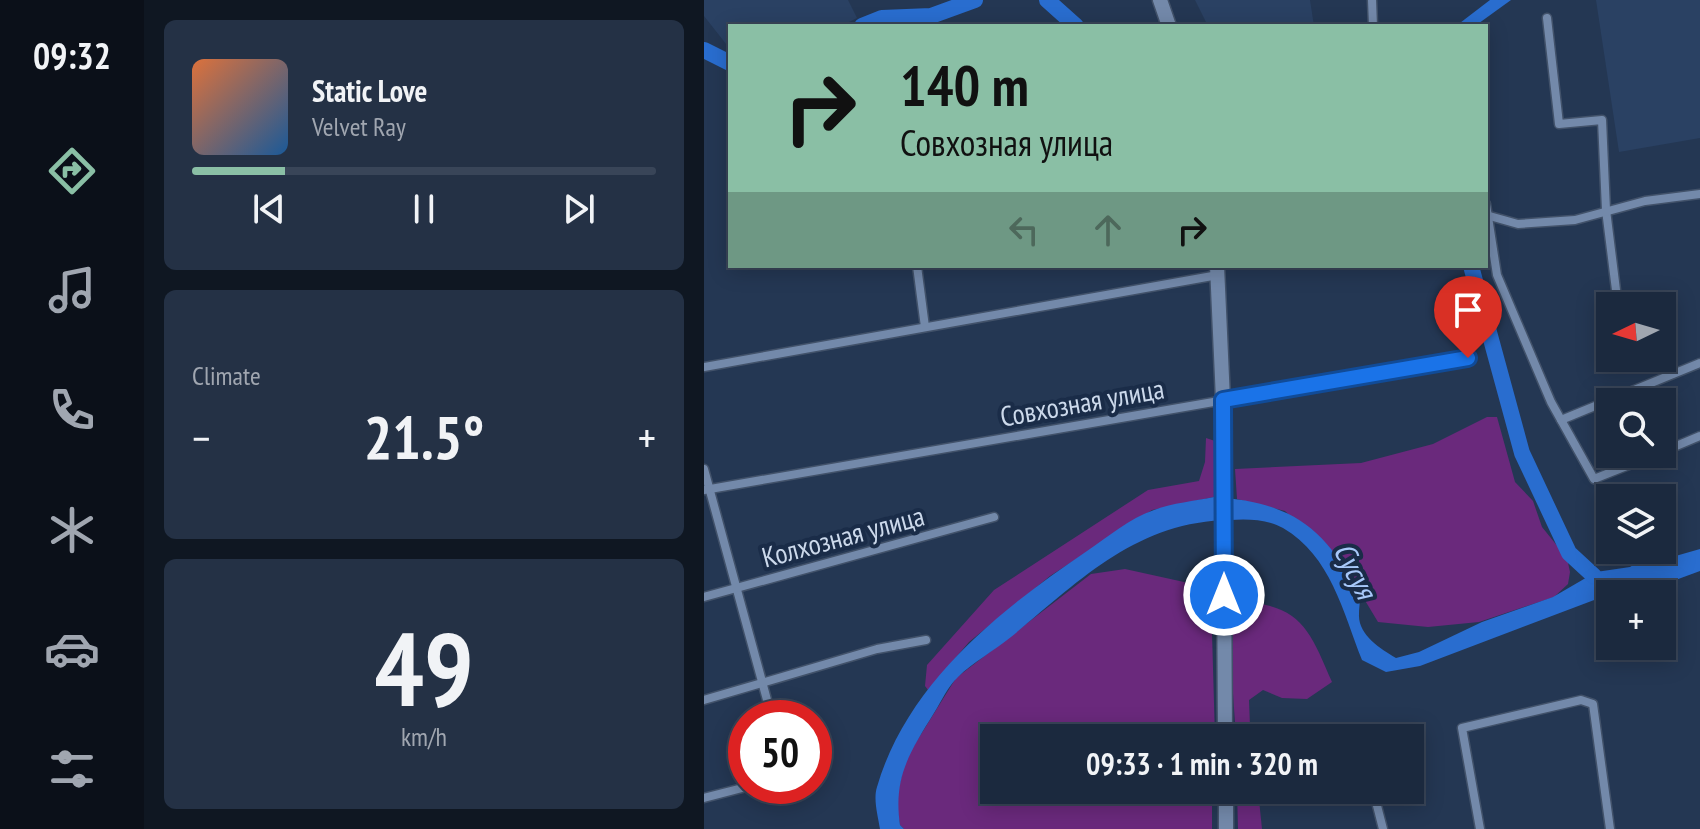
<!DOCTYPE html>
<meta charset="utf-8">
<style>
:root{--surface:#1b293e;--page:#243145;--text:#f1f3f6;--muted:#a0a6b0;--line:#394558;--accent:#8abfa5}
body{margin:0;font-family:"PT Sans Narrow",sans-serif;background:var(--page);color:var(--text);height:100vh;display:flex;flex-direction:column;font-size:30px;white-space:nowrap}
*{box-sizing:border-box;margin:0}
p{font-size:26px;color:var(--muted)}
.icon{flex:none;width:44px;height:44px;fill:none;stroke:currentColor;stroke-width:2;stroke-linecap:round;stroke-linejoin:round}
.map{position:relative;flex:1;overflow:hidden}
.details{display:flex;flex-direction:column;gap:20px;padding:20px;background:#0f1722;width:560px}
.details>*{flex:none}
.top-card{position:absolute;left:24px;top:24px;width:760px;height:244px;border-radius:0px;box-shadow:0 4px 20px #0003,0 0 0 2px var(--line);background:#8abfa5;color:#111;overflow:hidden}
.needle{width:52px;rotate:265deg}
.fabs{position:absolute;left:892px;top:292px;display:grid;gap:16px}
.fabs a{display:grid;place-items:center;width:80px;height:80px;border-radius:0px;background:var(--surface);box-shadow:0 4px 20px #0003,0 0 0 2px var(--line);font-size:40px}
.speed{position:absolute;left:24px;top:700px;display:flex;gap:16px;font-size:40px;font-weight:700;text-align:center}
.speed>*{display:grid;place-content:center;width:104px;height:104px;border-radius:50%;background:var(--surface);box-shadow:0 4px 20px #0003,0 0 0 2px var(--line);line-height:1}
.speed .limit{border:12px solid #d22;background:#fff;color:#111}
.pin{position:absolute;display:grid;place-items:center;width:68px;height:68px;color:#fff;margin:-82px -34px;border-radius:50% 50% 50% 0;rotate:-45deg;box-shadow:0 0 8px #0007}
.pin .icon{rotate:45deg}
.me{position:absolute;width:88px;margin:-44px;rotate:0deg;stroke-linejoin:round;filter:drop-shadow(0 0 6px #0008)}
.turn{display:flex;align-items:center;gap:28px;height:168px;padding:0 40px;font-size:36px}
.turn .icon{width:104px;height:104px;stroke-width:2.5}
.turn b{display:block;font-size:56px;line-height:68px}
.lanes{display:flex;align-items:center;height:76px;padding:0 40px;background:#0003;justify-content:center;gap:40px;direction:ltr}
.lanes .off{opacity:.35}
.big{font-size:60px;font-weight:700;line-height:1.1}
.details .tile{flex:1;display:flex;flex-direction:column;justify-content:center;gap:12px;min-width:0;padding:0 28px;border-radius:12px;background:var(--page)}
.details .dial{align-items:center;gap:0}
.dial b{font-size:104px;line-height:1}
.song{display:flex;align-items:center;gap:24px}
.cover{width:96px;height:96px;border-radius:12px;background:linear-gradient(135deg,hsl(20 70% 55%),hsl(210 70% 35%))}
.played{height:8px;border-radius:4px;background:linear-gradient(90deg,var(--accent) 20%,var(--line) 20%)}
.keys{display:flex;justify-content:space-around;direction:ltr}
.heat{display:flex;justify-content:space-between;align-items:center;font-size:44px;direction:ltr}
.trip{position:absolute;left:276px;top:724px;width:444px;height:80px;border-radius:0px;background:var(--surface);box-shadow:0 4px 20px #0003,0 0 0 2px var(--line);font-weight:700;line-height:80px;text-align:center}
main{display:flex;flex:1;min-height:0}
.dock{display:flex;flex-direction:column;width:144px;justify-content:space-around;align-items:center;background:#0b1019;color:var(--muted)}
.dock .icon{width:56px;height:56px}
.dock .active{color:var(--accent)}
.dock b{font-size:36px;color:var(--text)}
.map>svg:first-child{display:block}
</style>
<main>
<nav class="dock">
<b>09:32</b>
<svg class="icon active" aria-label="directions" viewBox="0 0 24 24"><path d="M12 3l9 9-9 9-9-9zM9 14v-3h6M13 9l2 2-2 2"/></svg>
<svg class="icon" aria-label="music" viewBox="0 0 24 24"><path d="M9 18V5l10-2v13"/><circle cx="6" cy="18" r="3"/><circle cx="16" cy="16" r="3"/></svg>
<svg class="icon" aria-label="phone" viewBox="0 0 24 24"><path d="M5 4h4l2 5-3 2q2 4 5 5l2-3 5 2v4C11 20 4 13 5 4z"/></svg>
<svg class="icon" aria-label="climate" viewBox="0 0 24 24"><path d="M12 3v18M4 7l16 10M4 17L20 7"/></svg>
<svg class="icon" aria-label="car" viewBox="0 0 24 24"><path d="M5 17H2v-5l4-1 3-4h7l3 4 3 1v5h-3M9 17h6M6 11h13"/><circle cx="7" cy="17" r="2"/><circle cx="17" cy="17" r="2"/></svg>
<svg class="icon" aria-label="filters" viewBox="0 0 24 24"><path d="M4 7h16M4 17h16"/><circle cx="9" cy="7" r="2"/><circle cx="15" cy="17" r="2"/></svg>
</nav>
<section class="details">
<div class="tile">
<div class="song"><i class="cover"></i><div><b>Static Love</b><p>Velvet Ray</p></div></div>
<div class="played"></div>
<div class="keys"><svg class="icon" aria-label="previous" viewBox="0 0 24 24"><path d="M18 5L8 12l10 7zM5 5v14"/></svg><svg class="icon" aria-label="pause" viewBox="0 0 24 24"><path d="M8 5v14M16 5v14"/></svg><svg class="icon" aria-label="next" viewBox="0 0 24 24"><path d="M6 5l10 7-10 7zM19 5v14"/></svg></div>
</div>
<div class="tile"><p>Climate</p>
<div class="heat"><a>−</a><b class="big">21.5°</b><a>+</a></div>
</div>
<div class="tile dial"><b>49</b><p>km/h</p></div>
</section>
<div class="map">
<svg width="996" height="829" viewBox="0 0 996 829">
<rect width="100%" height="100%" fill="#243753"/>
<g fill="#2a4163">
<path d="M0,0H144L153,18L137,26H26V49L0,16Z"/>
<path d="M491,0H606L610,26H504Z"/>
<path d="M892,0H996V138L915,152Z"/>
</g>
<g fill="#6a297c">
<path d="M783,417H793L811,482L829,501L838,527L863,558L866,572L864,584L850,597L775,622L724,627L674,622L642,569L581,511L533,499L531,469L657,463L729,444Z"/>
<path d="M502,438L511,441L510,497L448,510L346,576L265,642L224,690L221,686L223,665L290,590L444,490L495,481L501,462Z"/>
<path d="M421,569L480,582L507,598L511,738H290V790H500L508,799V829H200L196,825L192,801L201,760L252,678L387,574Z"/>
<path d="M530,601C596,604 604,626 628,682L603,699L578,698L559,690L545,700L546,726L551,738H532L527,664Z"/>
<path d="M533,790H554L558,829H534Z"/>
</g>
<g fill="#296dcf">
<path d="M786,0H807L771,26H752Z"/>
<path d="M510,497C585,502 622,526 654,594C657,603 655,605 655,614C654,635 676,648 692,658L715,652L778,622L849,597L892,572L926,567L942,557H968L996,549V571L939,592L914,591L716,666L682,672L658,660C639,612 627,556 579,528C563,519 543,519 526,520C433,521 375,581 307,637C290,651 269,662 254,677C244,686 237,702 230,713C206,752 189,777 196,825L200,829H176C174,816 169,799 173,787C203,683 297,609 383,551C404,537 426,518 450,510C469,503 490,501 510,497Z"/>
</g>
<g fill="none" stroke-linecap="round" stroke-linejoin="round">
<g stroke="#296dcf" stroke-width="16">
<path d="M343,0L372,26"/>
<path d="M158,26L178,18L227,16L271,0"/>
<path d="M0,50L26,63"/>
<path d="M767,266L818,453L865,553L890,576"/>
</g>
<defs>
<g id="minor">
<path d="M668,0L669,26"/>
<path d="M843,18L855,124L898,120L902,210L914,306"/>
<path d="M782,204L793,275L847,402L890,479L953,454"/>
<path d="M782,215L814,224L871,220L941,201L996,194"/>
<path d="M213,266L221,327"/>
<path d="M0,367L514,275"/>
<path d="M857,420L996,363"/>
<path d="M958,452L996,436"/>
<path d="M0,469L68,718"/>
<path d="M0,490L764,358"/>
<path d="M0,597L290,517"/>
<path d="M0,700L173,649L222,640"/>
<path d="M655,733L657,738"/>
<path d="M669,790L679,829"/>
<path d="M0,798L46,786"/>
<path d="M776,829L758,728L877,700L889,704L906,829"/>
</g>
<g id="secondary">
<path d="M456,0L465,26"/>
<path d="M513,266L519,400L521,738"/>
<path d="M522,829V790"/>
</g>
</defs>
<use href="#minor" stroke="#42526a" stroke-width="11"/>
<use href="#secondary" stroke="#42526a" stroke-width="17"/>
<use href="#minor" stroke="#7389aa" stroke-width="8"/>
<use href="#secondary" stroke="#7389aa" stroke-width="14"/>
</g>
<g fill="none" stroke-linecap="round" stroke-linejoin="round">
<defs>
<path id="route" d="M520,595L519,400L764,358"/>
</defs>
<use href="#route" stroke="#114b97" stroke-width="20"/>
<use href="#route" stroke="#1a73e8" stroke-width="14"/>
</g>
<g text-anchor="middle" dominant-baseline="central" stroke-width="8" stroke-linejoin="round" paint-order="stroke">
<g font-size="28" fill="#ccd9eb" stroke="#1a2c48">
<text transform="translate(378 402) rotate(-10)">Совхозная улица</text>
<text transform="translate(139 536) rotate(-15)">Колхозная улица</text>
</g>
<g font-size="30" font-style="italic" fill="#a7c8f9" stroke="#1a2c48">
<text transform="translate(652 570) rotate(63)">Сусуя</text>
</g>
</g>
</svg>
<div class="fabs">
<a><svg class="needle" viewBox="-14 -14 28 28"><path d="M0-13l5 13h-10z" fill="#e53935"/><path d="M0 13l5-13h-10z" fill="#a0a6b0"/></svg></a>
<a><svg class="icon" aria-label="search" viewBox="0 0 24 24"><circle cx="10" cy="10" r="6"/><path d="M15 15l6 6"/></svg></a>
<a><svg class="icon" aria-label="layers" viewBox="0 0 24 24"><path d="M12 4l9 5-9 5-9-5zM3 14l9 5 9-5"/></svg></a>
<a>+</a>
</div>
<div class="speed"><div class="limit">50</div></div>
<div class="pin" style="left:764px;top:358px;background:#d93025"><svg class="icon" aria-label="arrive" viewBox="0 0 24 24"><path d="M6 21V4h12l-3 4 3 4H6"/></svg></div>
<svg class="me" style="left:520px;top:595px" viewBox="-20 -20 40 40"><circle r="17" fill="#1a73e8" stroke="#fff" stroke-width="3"/><path d="M0-11L8 9 0 5-8 9z" fill="#fff"/></svg>
<div class="trip">09:33 · 1 min · 320 m</div>
<div class="top-card">
<div class="turn"><svg class="icon" aria-label="right" viewBox="0 0 24 24"><path d="M7 20v-9h11M14 6l5 5-5 5"/></svg><div><b>140 m</b>Совхозная улица</div></div>
<div class="lanes"><svg class="icon off" aria-label="left" viewBox="0 0 24 24"><path d="M17 20v-9H6M10 6l-5 5 5 5"/></svg><svg class="icon off" aria-label="ahead" viewBox="0 0 24 24"><path d="M12 20V5M6 11l6-6 6 6"/></svg><svg class="icon" aria-label="right" viewBox="0 0 24 24"><path d="M7 20v-9h11M14 6l5 5-5 5"/></svg></div>
</div>
</div>
</main>
